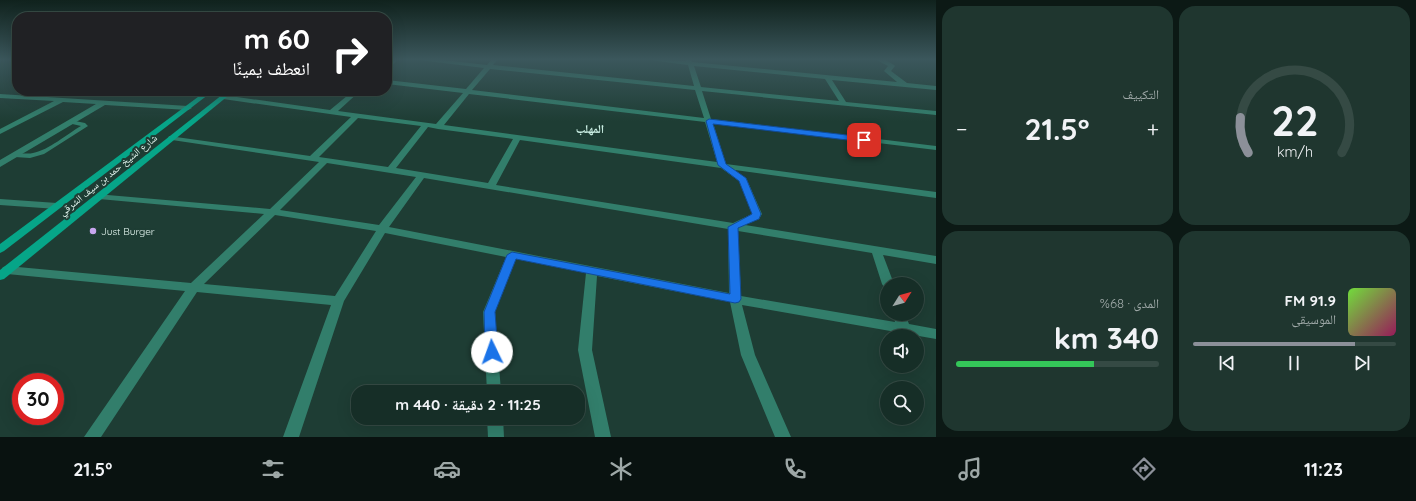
<!DOCTYPE html>
<html lang="ar">
<meta charset="utf-8">
<style>
:root{--surface:#162e27;--page:#1f362f;--text:#f1f3f6;--muted:#9ea8a7;--line:#354a44;--accent:#8c9099}
body{margin:0;font-family:Quicksand,"Noto Naskh Arabic",sans-serif;background:var(--page);color:var(--text);direction:rtl;height:100vh;display:flex;flex-direction:column;font-size:15px;white-space:nowrap}
*{box-sizing:border-box;margin:0}
p{font-size:13px;color:var(--muted)}
.icon{flex:none;width:22px;height:22px;fill:none;stroke:currentColor;stroke-width:2;stroke-linecap:round;stroke-linejoin:round}
.map{position:relative;flex:1;overflow:hidden;direction:ltr}
.side{display:flex;flex-direction:column;gap:6px;padding:6px;background:#0c1915;width:480px}
.side>*{flex:none}
.hud{position:absolute;left:12px;top:12px;width:380px;height:84px;border-radius:16px;box-shadow:0 4px 16px #0002,0 0 0 1px var(--line);direction:rtl;background:#202124;color:#fff;overflow:hidden}
.needle{width:26px;rotate:53deg}
.fabs{position:absolute;left:880px;top:277px;display:grid;gap:8px}
.fabs a{display:grid;place-items:center;width:44px;height:44px;border-radius:50%;background:var(--surface);box-shadow:0 4px 16px #0002,0 0 0 1px var(--line);font-size:20px}
.speed{position:absolute;left:12px;top:373px;display:flex;gap:8px;font-size:20px;font-weight:700;text-align:center}
.speed>*{display:grid;place-content:center;width:52px;height:52px;border-radius:50%;background:var(--surface);box-shadow:0 4px 16px #0002,0 0 0 1px var(--line);line-height:1}
.speed .limit{border:6px solid #d22;background:#fff;color:#111}
.pin{position:absolute;display:grid;place-items:center;width:34px;height:34px;color:#fff;margin:-17px;border-radius:8px;box-shadow:0 2px 6px #0006}
.me{position:absolute;width:44px;margin:-22px;rotate:357deg;stroke-linejoin:round;filter:drop-shadow(0 0 3px #0008)}
.turn{display:flex;align-items:center;gap:14px;height:84px;padding:0 16px;font-size:18px}
.turn .icon{width:52px;height:52px;stroke-width:2.5}
.turn b{display:block;font-size:28px;line-height:34px}
.big{font-size:30px;font-weight:700;line-height:1.1}
.side .widget{flex:1;display:flex;flex-direction:column;justify-content:center;gap:6px;min-width:0;padding:0 14px;border-radius:16px;background:var(--page)}
.side .dial{align-items:center;gap:0}
.dial svg{height:104px;overflow:visible;fill:none;stroke:var(--line);stroke-width:7;stroke-linecap:round;text-anchor:middle}
.dial text{fill:var(--text);stroke:none}
.song{display:flex;align-items:center;gap:12px}
.cover{width:48px;height:48px;border-radius:6px;background:linear-gradient(135deg,hsl(100 70% 55%),hsl(330 70% 35%))}
.played{height:4px;border-radius:2px;background:linear-gradient(90deg,var(--accent) 80%,var(--line) 80%)}
.keys{display:flex;justify-content:space-around;direction:ltr}
.heat{display:flex;justify-content:space-between;align-items:center;font-size:22px;direction:ltr}
.charge{height:6px;border-radius:3px;background:linear-gradient(90deg,#34c759 68%,var(--line) 0)}
.side .tiles{flex:1;display:grid;gap:6px;grid-template-columns:repeat(2,1fr)}
.trip{position:absolute;left:351px;top:385px;width:234px;height:40px;border-radius:16px;background:var(--surface);box-shadow:0 4px 16px #0002,0 0 0 1px var(--line);font-weight:700;line-height:40px;text-align:center;direction:rtl}
.tab-bar{display:flex;height:64px;justify-content:space-around;align-items:center;background:#091210;color:var(--muted)}
.tab-bar .icon{width:28px;height:28px}
.tab-bar .selected{color:var(--accent)}
.tab-bar b{font-size:18px;color:var(--text)}
main{display:flex;flex:1;min-height:0}
.map>svg:first-child{display:block}
</style>
<main>
<section class="side">
<div class="tiles">
<div class="widget dial"><svg viewBox="0 0 100 80">
<path d="M14 69A42 42 0 1 1 86 69"/>
<path d="M14 69A42 42 0 0 1 8 42" stroke="#8c9099"/>
<text x="50" y="56" font-size="32" font-weight="700">22</text>
<text x="50" y="72" font-size="11">km/h</text>
</svg></div>
<div class="widget"><p>التكييف</p>
<div class="heat"><a>−</a><b class="big">21.5°</b><a>+</a></div>
</div>
<div class="widget">
<div class="song"><i class="cover"></i><div><b>91.9 FM</b><p>الموسيقى</p></div></div>
<div class="played"></div>
<div class="keys"><svg class="icon" aria-label="previous" viewBox="0 0 24 24"><path d="M18 5L8 12l10 7zM5 5v14"/></svg><svg class="icon" aria-label="pause" viewBox="0 0 24 24"><path d="M8 5v14M16 5v14"/></svg><svg class="icon" aria-label="next" viewBox="0 0 24 24"><path d="M6 5l10 7-10 7zM19 5v14"/></svg></div>
</div>
<div class="widget"><p>المدى · 68%</p><b class="big">340 km</b><div class="charge"></div></div>
</div>
</section>
<div class="map">
<svg width="936" height="437" viewBox="0 0 936 437">
<rect width="100%" height="100%" fill="#1e3d34"/>
<g fill="none" stroke-linecap="round" stroke-linejoin="round">
<path fill="#327e6b" fill-rule="evenodd" d="M70,120L85,123L88,126L44,154L30,158L15,157L12,155C17,151 26,155 33,153C49,150 67,134 81,126L68,123L67,122Z"/>
<g fill="#327e6b" fill-rule="evenodd">
<path d="M392,59H399L387,69V64Z"/>
<path d="M411,59H435L487,65L492,59H498L493,65L694,86L688,65L642,59L686,61L684,59H690L692,62L897,82L884,71L888,66L875,59H884L894,65L895,66L891,71L907,83L936,86V90L832,80L846,102L936,111V115L702,91L711,119L936,146V150L713,123L726,164L936,192V198L735,170L747,180L762,214L759,219L745,225L936,256V264L883,255L894,284H887V288L884,287L882,284L872,253L738,231L741,296L895,322L893,314H905L909,324L936,329V339L742,305L755,355L791,437H775L741,355L730,302L597,276L592,350L611,437H595L578,350L586,273L516,259L495,312L501,392H487L483,312L506,257L385,233L344,301L299,437H283L331,305L197,292L101,437H84L185,291L7,274L3,273L1,270L3,267L7,266L191,283L264,214L99,199L94,196L96,194L270,209L319,162L172,140L168,138L169,136L310,156L351,117L223,99L220,97L223,95L330,110L353,91H360L338,111L436,124L463,93L387,84V80L466,89L484,68ZM694,66L825,79L839,101L701,87ZM490,69L695,90L704,118L472,90ZM469,94L705,122L717,162L444,125ZM358,118L421,126L388,167L319,157ZM428,127L438,129L513,139L488,183L396,168ZM520,140L721,168L739,181L752,214L733,223L496,185ZM327,163L416,177L379,225L280,210ZM424,178L728,229L729,293L389,227ZM275,215L376,231L335,296L204,284Z"/>
<path d="M0,94L188,106L192,108L188,110L105,105L0,167V160L96,104L63,102L0,134V129L54,101L0,98Z"/>
<path d="M0,199L57,203L62,206L57,209L0,205Z"/>
<path d="M487,418H503L504,437H488Z"/>
</g>
<g fill="#06a588" fill-rule="evenodd">
<path d="M206,91H213L4,251L0,253V244Z"/>
<path d="M227,91H234L4,279L0,280V270Z"/>
</g>
</g>
<linearGradient id="sky" x2="0" y2="1"><stop stop-color="#10221d"/><stop offset="0.49" stop-color="#3b575c"/><stop offset="1" stop-color="#3b575c" stop-opacity="0"/></linearGradient>
<rect width="936" height="121" fill="url(#sky)"/>
<path fill="#1a73e8" stroke="#114b97" d="M709,119L864,137L868,140L864,142L713,124L726,164L746,178L761,214L759,219L738,228L741,299L739,302L735,303L516,259L495,312L498,352L496,355L492,357L487,355L485,352L484,312L507,255L512,252L730,294L728,227L752,214L739,181L718,165L706,121Z"/>
<circle fill="#c7a6ef" stroke="#1e3d34" stroke-width="1.5" cx="93" cy="231" r="4"/>
<g text-anchor="middle" dominant-baseline="central" stroke-width="4" stroke-linejoin="round" paint-order="stroke">
<g font-size="10" fill="#e4f6f0" stroke="#1e3d34">
<text transform="translate(108 175) rotate(-39)">شارع الشيخ حمد بن سيف الشرقي</text>
</g>
<g font-size="10" fill="#e4f6f0" stroke="#1e3d34" text-anchor="start">
<text x="101" y="231">Just Burger</text>
</g>
<g font-size="12" font-weight="bold" fill="#c9ede2" stroke="#1e3d34">
<text x="590" y="128">المهلب</text>
</g>
</g>
</svg>
<div class="fabs">
<a><svg class="needle" viewBox="-14 -14 28 28"><path d="M0-13l5 13h-10z" fill="#e53935"/><path d="M0 13l5-13h-10z" fill="#9ea8a7"/></svg></a>
<a><svg class="icon" aria-label="sound" viewBox="0 0 24 24"><path d="M4 9h4l5-4v14l-5-4H4zM17 9q2 3 0 6"/></svg></a>
<a><svg class="icon" aria-label="search" viewBox="0 0 24 24"><circle cx="10" cy="10" r="6"/><path d="M15 15l6 6"/></svg></a>
</div>
<div class="speed"><div class="limit">30</div></div>
<div class="pin" style="left:864px;top:140px;background:#d93025"><svg class="icon" aria-label="arrive" viewBox="0 0 24 24"><path d="M6 21V4h12l-3 4 3 4H6"/></svg></div>
<svg class="me" style="left:492px;top:352px" viewBox="-20 -20 40 40"><circle r="19" fill="#fff"/><path d="M0-13L10 11 0 6-10 11z" fill="#1a73e8"/></svg>
<div class="trip">11:25 · 2 دقيقة · 440 m</div>
<div class="hud">
<div class="turn"><svg class="icon" aria-label="right" viewBox="0 0 24 24"><path d="M7 20v-9h11M14 6l5 5-5 5"/></svg><div><b>60 m</b>انعطف يمينًا</div></div>
</div>
</div>
</main>
<nav class="tab-bar">
<b>11:23</b>
<svg class="icon selected" aria-label="directions" viewBox="0 0 24 24"><path d="M12 3l9 9-9 9-9-9zM9 14v-3h6M13 9l2 2-2 2"/></svg>
<svg class="icon" aria-label="music" viewBox="0 0 24 24"><path d="M9 18V5l10-2v13"/><circle cx="6" cy="18" r="3"/><circle cx="16" cy="16" r="3"/></svg>
<svg class="icon" aria-label="phone" viewBox="0 0 24 24"><path d="M5 4h4l2 5-3 2q2 4 5 5l2-3 5 2v4C11 20 4 13 5 4z"/></svg>
<svg class="icon" aria-label="climate" viewBox="0 0 24 24"><path d="M12 3v18M4 7l16 10M4 17L20 7"/></svg>
<svg class="icon" aria-label="car" viewBox="0 0 24 24"><path d="M5 17H2v-5l4-1 3-4h7l3 4 3 1v5h-3M9 17h6M6 11h13"/><circle cx="7" cy="17" r="2"/><circle cx="17" cy="17" r="2"/></svg>
<svg class="icon" aria-label="filters" viewBox="0 0 24 24"><path d="M4 7h16M4 17h16"/><circle cx="9" cy="7" r="2"/><circle cx="15" cy="17" r="2"/></svg>
<b>21.5°</b>
</nav>
